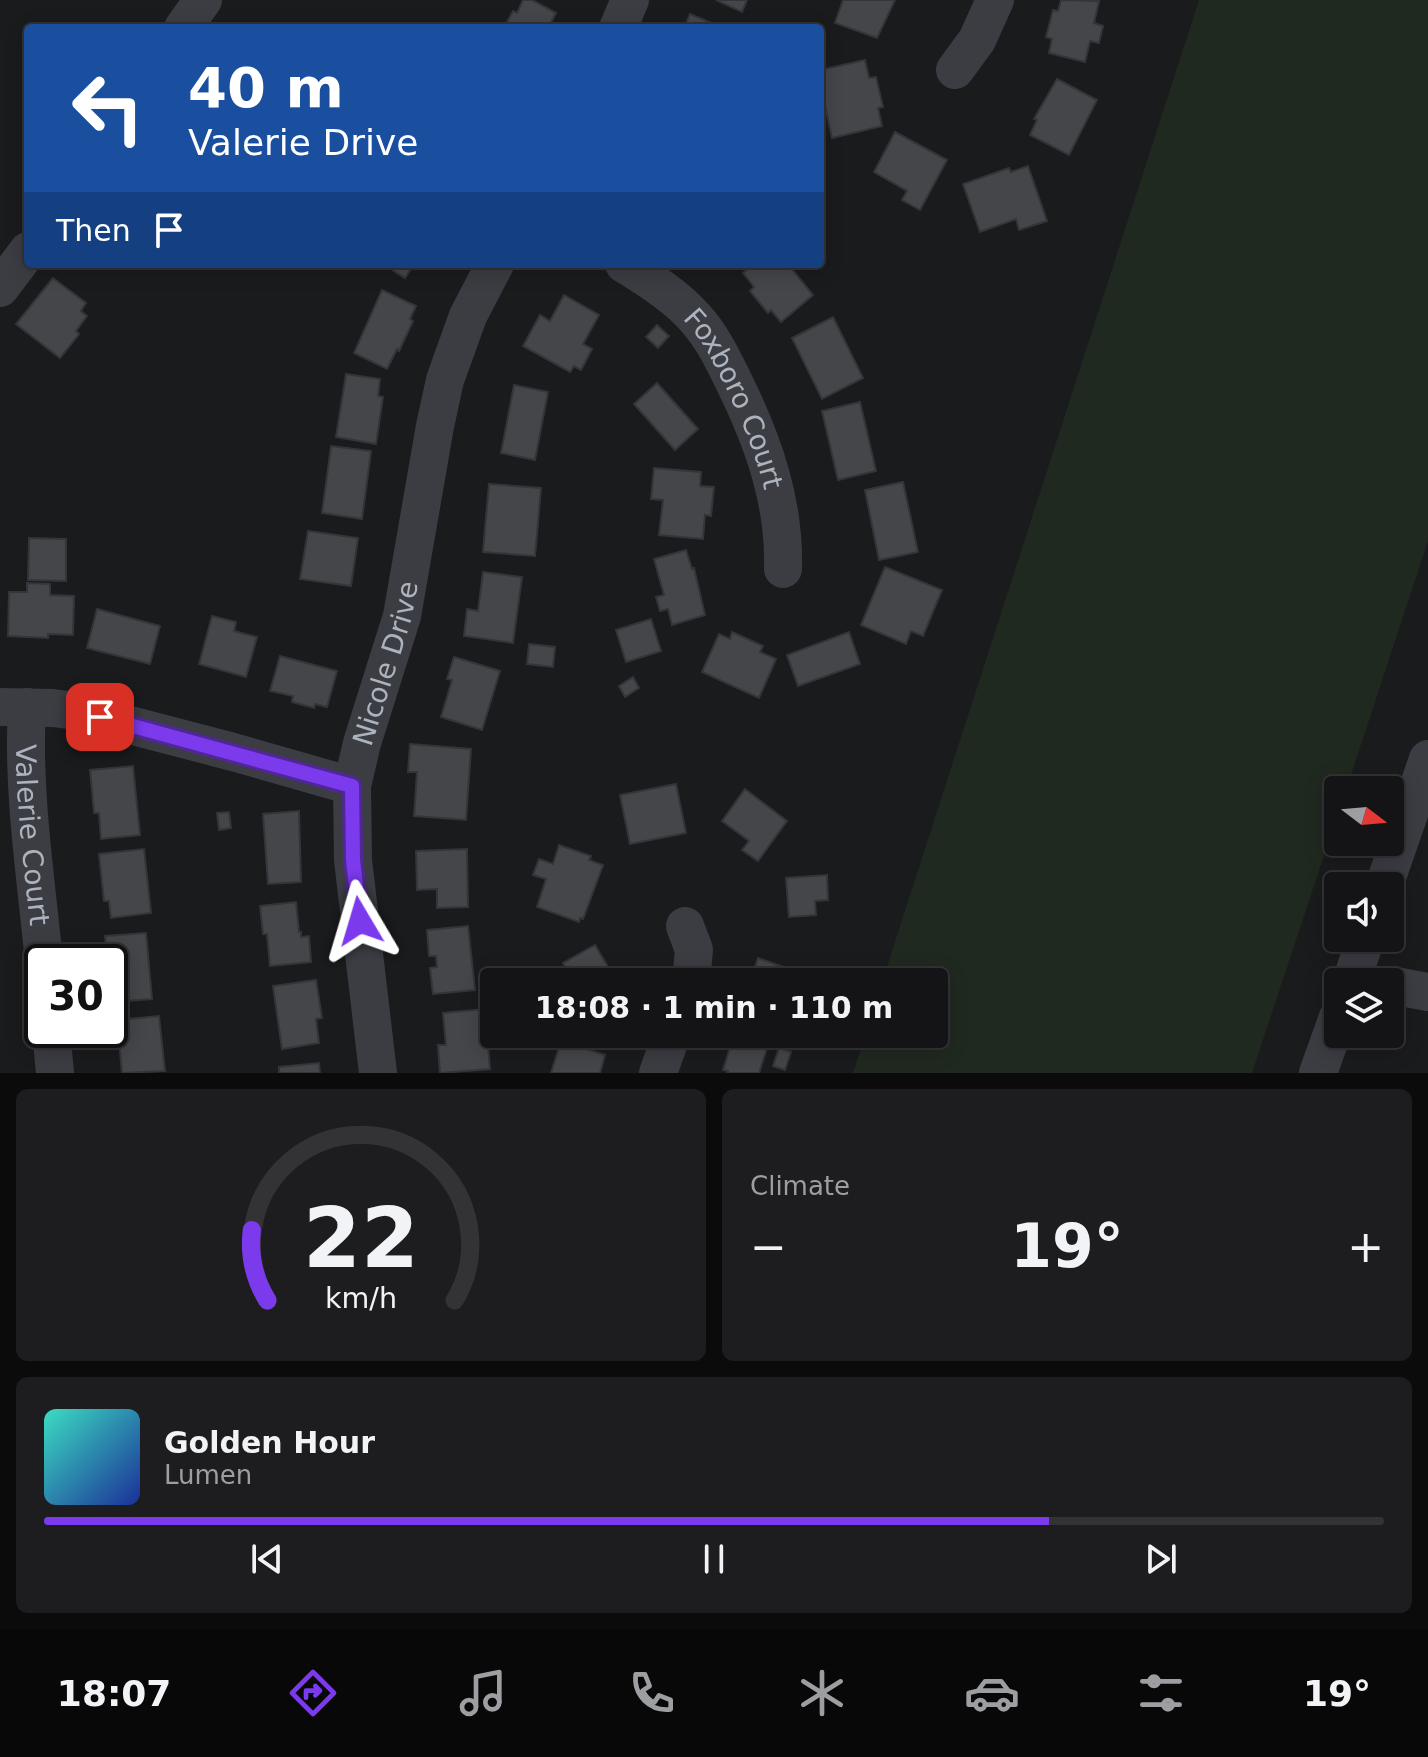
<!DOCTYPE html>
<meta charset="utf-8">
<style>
:root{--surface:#141416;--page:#1d1d1f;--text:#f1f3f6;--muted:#9d9ea1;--line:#333335;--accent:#7c3aed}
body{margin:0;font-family:"DejaVu Sans",sans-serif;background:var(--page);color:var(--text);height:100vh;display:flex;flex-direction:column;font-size:30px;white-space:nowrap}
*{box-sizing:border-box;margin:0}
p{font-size:26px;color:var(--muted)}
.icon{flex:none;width:44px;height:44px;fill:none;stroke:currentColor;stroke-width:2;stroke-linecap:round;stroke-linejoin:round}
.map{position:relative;height:1073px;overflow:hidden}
.panel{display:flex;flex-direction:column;gap:16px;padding:16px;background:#0b0b0c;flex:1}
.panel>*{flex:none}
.banner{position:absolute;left:24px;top:24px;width:800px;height:244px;border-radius:8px;box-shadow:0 4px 20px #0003,0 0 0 2px var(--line);background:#1a4fa0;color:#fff;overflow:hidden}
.needle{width:52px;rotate:106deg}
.fabs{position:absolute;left:1324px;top:776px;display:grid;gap:16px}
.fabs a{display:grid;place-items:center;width:80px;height:80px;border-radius:8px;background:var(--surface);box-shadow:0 4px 20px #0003,0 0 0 2px var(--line);font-size:40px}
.speed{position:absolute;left:24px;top:944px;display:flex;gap:16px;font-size:40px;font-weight:700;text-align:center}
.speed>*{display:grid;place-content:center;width:104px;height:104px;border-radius:50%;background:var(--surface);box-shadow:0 4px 20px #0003,0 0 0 2px var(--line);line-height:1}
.speed .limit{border:4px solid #111;border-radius:12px;background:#fff;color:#111}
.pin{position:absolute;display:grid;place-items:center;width:68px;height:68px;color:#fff;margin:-34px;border-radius:16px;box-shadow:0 4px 12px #0006}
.me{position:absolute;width:88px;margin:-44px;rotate:353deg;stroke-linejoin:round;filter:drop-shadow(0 0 6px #0008)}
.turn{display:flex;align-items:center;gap:28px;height:168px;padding:0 32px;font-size:36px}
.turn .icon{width:104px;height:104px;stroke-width:2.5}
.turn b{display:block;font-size:56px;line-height:68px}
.then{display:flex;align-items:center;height:76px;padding:0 32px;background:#0003;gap:16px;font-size:30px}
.big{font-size:60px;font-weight:600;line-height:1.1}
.panel .card{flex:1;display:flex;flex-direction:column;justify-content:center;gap:12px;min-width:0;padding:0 28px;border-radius:12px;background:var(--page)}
.panel .dial{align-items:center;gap:0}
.dial svg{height:208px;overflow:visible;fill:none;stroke:var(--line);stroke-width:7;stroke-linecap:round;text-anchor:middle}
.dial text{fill:var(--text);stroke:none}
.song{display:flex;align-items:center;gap:24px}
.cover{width:96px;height:96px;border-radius:12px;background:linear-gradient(135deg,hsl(170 70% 55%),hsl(230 70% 35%))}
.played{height:8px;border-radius:4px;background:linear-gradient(90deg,var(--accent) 75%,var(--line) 75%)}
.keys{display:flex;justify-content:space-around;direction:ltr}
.heat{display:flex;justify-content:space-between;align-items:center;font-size:44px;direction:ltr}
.panel .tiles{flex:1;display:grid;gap:16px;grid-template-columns:1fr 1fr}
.card:last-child{grid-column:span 2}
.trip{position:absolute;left:480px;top:968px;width:468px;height:80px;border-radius:8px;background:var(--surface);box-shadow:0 4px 20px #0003,0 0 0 2px var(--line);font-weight:600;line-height:80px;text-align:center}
.menu{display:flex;height:128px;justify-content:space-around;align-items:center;background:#080809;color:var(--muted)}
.menu .icon{width:56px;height:56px}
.menu .on{color:var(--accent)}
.menu b{font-size:36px;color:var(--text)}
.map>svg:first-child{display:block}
</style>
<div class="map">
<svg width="1428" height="1073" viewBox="0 0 1428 1073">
<rect width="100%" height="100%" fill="#1a1b1d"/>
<path fill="#202920" d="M1199,0H1428V541L1346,790H1338V813L1252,1073H853L866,1034H934V982H882Z"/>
<g fill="#44464a" stroke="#34353a" stroke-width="2">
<path d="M523,0H532L556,13L548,28H508L506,24L513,11L517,13Z"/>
<path d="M716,0H747L742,12Z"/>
<path d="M843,0H895L877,38L835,23Z"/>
<path d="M1061,0L1099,1L1094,23L1103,26L1099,43L1090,41L1085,62L1049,53L1052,39L1046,37L1053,10L1058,11Z"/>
<path d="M690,14L719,26L718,28H684Z"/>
<path d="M865,60L869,78L876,77L883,107L878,108L882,126L832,138L820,83V70Z"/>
<path d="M1057,79L1097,100L1069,155L1030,135L1037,120L1034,119Z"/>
<path d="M895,132L947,160L920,210L902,200L907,191L874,172Z"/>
<path d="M1028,166L1047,221L1019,230L1016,219L980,232L963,184L1009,168L1011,172Z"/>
<path d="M383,264H414L405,278Z"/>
<path d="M754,264H788L813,295L781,322L771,310L768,313L750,291L754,287L743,273Z"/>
<path d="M53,278L86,303L81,311L87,316L76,331L79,334L60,358L16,324Z"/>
<path d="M382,290L416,306L410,319L413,321L399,351L397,349L387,369L354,353Z"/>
<path d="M564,295L599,315L583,344L592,349L581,370L574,366L570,372L523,346L540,315L550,321Z"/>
<path d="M833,317L863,378L822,399L792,338Z"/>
<path d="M657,325L669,336L658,348L646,337Z"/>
<path d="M346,374L380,379L378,396L383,397L376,444L336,437Z"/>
<path d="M657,383L698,429L675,450L634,404Z"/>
<path d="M514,385L548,392L535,460L501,453Z"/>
<path d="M860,402L876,471L838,480L822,411Z"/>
<path d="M331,446L371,451L362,519L322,513Z"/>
<path d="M654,468L701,472L700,486L714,487L711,516L705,515L703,539L659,535L663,500L651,499Z"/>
<path d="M903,482L918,552L879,560L865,490Z"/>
<path d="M489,484L541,488L535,556L483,552Z"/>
<path d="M308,531L358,538L351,586L300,579Z"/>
<path d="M29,538L66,539V581L28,580Z"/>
<path d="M686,550L692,569L694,568L705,615L672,625L668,609L660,611L656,597L664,595L654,559Z"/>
<path d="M885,567L942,590L923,636L911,631L906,644L861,625Z"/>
<path d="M483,572L522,577L513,643L464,636L467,609L478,611Z"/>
<path d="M27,583L50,584V595L74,596L73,635L48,634V638L8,636L9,592H27Z"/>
<path d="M97,609L160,626L150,664L87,648Z"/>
<path d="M212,616L236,622L234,631L257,637L246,677L199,664Z"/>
<path d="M651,619L661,651L626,662L616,630Z"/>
<path d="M732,632L763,646L760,652L776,659L759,698L702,672L719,634L730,639Z"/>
<path d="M849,632L860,664L798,686L787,655Z"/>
<path d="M529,644L555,647L553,667L527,664Z"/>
<path d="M280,656L337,671L327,707L315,704L314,708L292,702L293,696L270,691Z"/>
<path d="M454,657L500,671L482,730L441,717L452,680L447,679Z"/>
<path d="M633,677L639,688L625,697L619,686Z"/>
<path d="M410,744L471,749L466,820L414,816L417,772H408Z"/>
<path d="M133,766L140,835L101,839L99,813H94L90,770Z"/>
<path d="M676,784L686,833L630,844L620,795Z"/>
<path d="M745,789L787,821L758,861L742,850L749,841L722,821Z"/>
<path d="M299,811L301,882L268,884L263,814Z"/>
<path d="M229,812L231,828L219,830L217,813Z"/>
<path d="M559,845L591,856L589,860L603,865L583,919L580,918L579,922L537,907L546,879L533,875L539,859L553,864Z"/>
<path d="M144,849L151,913L111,918L109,901H104L99,854Z"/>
<path d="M467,849L468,907L437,908V889L417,890L416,851Z"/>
<path d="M827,875L828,900L815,901L816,915L789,917L786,878Z"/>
<path d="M296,902L299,932H301V937L309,936L311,962L270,966L267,934H263L260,906Z"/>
<path d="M468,926L475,990L433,994L430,968L437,967L436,956H429L427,930Z"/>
<path d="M146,933L152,999L111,1002L110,962H108L105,936Z"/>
<path d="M595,945L617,982H573L563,963Z"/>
<path d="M758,958L801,973L798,982H750Z"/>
<path d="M316,980L322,1018L316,1019L319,1043L282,1049L273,986Z"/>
<path d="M485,1009L490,1069L440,1073L438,1045H446L443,1013Z"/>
<path d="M159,1016L165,1071L122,1073L117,1020Z"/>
<path d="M734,1034L768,1045L759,1073H727L728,1071L723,1070Z"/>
<path d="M561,1041L605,1055L600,1073H551Z"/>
<path d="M779,1048L791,1052L785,1070L773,1066Z"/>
<path d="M319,1063L320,1073H279V1067Z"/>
</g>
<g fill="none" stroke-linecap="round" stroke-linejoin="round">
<g stroke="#3b3d43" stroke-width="38">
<path d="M183,28L203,0"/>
<path d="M618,28L630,0"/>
<path d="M955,70L977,40L995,0"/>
<path id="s1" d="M624,264C649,279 677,297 696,319C713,338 723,360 734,382C763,441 785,502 783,569"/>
<path d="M0,288L28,251"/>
<path d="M0,707L53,708L76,711L233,752L352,786"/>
<path id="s2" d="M27,707C22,791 36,878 44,962"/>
<path d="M1384,886L1428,759"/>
<path d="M685,926L694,950L691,982"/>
<path d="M1351,982L1366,938"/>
<path d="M1390,985L1428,992"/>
<path d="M51,1030L55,1073"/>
<path id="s3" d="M378,1073L353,860L352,786L362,743L402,616L435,426L445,380L468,316L495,264"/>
<path d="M658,1073L672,1034"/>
<path d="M1318,1073L1338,1017"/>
</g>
</g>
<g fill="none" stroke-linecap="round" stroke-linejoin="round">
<defs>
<path id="route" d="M100,717L352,786L353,860L360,921"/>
</defs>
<use href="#route" stroke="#51269a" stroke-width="20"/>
<use href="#route" stroke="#7c3aed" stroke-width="14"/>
</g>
<g text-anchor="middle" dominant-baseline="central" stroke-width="8" stroke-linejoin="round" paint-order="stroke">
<g font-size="28" fill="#acb3be" stroke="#151618">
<text stroke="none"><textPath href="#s1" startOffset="180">Foxboro Court</textPath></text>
<text stroke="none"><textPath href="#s3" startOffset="416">Nicole Drive</textPath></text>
<text stroke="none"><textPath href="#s2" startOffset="128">Valerie Court</textPath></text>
</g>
</g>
</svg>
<div class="fabs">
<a><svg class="needle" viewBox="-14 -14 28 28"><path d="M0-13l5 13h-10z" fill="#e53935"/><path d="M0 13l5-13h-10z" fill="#9d9ea1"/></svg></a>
<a><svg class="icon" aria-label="sound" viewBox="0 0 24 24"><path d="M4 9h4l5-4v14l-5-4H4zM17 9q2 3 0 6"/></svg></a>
<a><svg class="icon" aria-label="layers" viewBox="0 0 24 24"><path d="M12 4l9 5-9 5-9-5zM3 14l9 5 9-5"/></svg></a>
</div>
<div class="speed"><div class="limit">30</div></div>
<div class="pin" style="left:100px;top:717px;background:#d93025"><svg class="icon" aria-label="arrive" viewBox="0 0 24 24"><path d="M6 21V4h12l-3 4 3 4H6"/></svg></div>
<svg class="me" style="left:360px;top:921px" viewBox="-20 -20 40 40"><path d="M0-17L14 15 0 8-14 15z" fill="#7c3aed" stroke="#fff" stroke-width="4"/></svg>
<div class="trip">18:08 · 1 min · 110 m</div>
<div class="banner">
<div class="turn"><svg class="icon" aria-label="left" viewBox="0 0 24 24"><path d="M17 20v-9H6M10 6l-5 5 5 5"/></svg><div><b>40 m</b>Valerie Drive</div></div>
<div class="then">Then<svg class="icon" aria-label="arrive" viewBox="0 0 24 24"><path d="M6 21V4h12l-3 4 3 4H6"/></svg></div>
</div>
</div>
<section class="panel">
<div class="tiles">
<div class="card dial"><svg viewBox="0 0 100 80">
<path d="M14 69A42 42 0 1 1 86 69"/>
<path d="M14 69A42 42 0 0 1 8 42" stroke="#7c3aed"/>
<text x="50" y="56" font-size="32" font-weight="700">22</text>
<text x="50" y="72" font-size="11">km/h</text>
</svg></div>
<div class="card"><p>Climate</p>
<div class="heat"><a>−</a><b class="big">19°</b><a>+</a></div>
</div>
<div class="card">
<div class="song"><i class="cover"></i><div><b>Golden Hour</b><p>Lumen</p></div></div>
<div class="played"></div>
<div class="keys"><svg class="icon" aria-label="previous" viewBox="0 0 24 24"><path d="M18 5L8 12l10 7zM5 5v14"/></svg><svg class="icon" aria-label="pause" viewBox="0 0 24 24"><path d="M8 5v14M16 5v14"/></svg><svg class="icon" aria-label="next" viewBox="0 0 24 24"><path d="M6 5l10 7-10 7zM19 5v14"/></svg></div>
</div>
</div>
</section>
<nav class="menu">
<b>18:07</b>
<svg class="icon on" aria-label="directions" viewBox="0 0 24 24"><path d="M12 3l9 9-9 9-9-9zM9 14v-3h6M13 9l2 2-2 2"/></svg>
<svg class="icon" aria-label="music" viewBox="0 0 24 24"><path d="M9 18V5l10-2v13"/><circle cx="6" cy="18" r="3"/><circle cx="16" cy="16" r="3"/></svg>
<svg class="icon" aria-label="phone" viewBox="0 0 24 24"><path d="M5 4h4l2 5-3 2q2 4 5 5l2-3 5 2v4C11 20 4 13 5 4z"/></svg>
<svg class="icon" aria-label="climate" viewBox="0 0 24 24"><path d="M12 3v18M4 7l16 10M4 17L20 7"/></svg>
<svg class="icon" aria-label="car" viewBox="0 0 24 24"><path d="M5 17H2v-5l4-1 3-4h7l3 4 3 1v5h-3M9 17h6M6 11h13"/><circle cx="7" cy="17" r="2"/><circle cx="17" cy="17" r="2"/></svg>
<svg class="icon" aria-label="filters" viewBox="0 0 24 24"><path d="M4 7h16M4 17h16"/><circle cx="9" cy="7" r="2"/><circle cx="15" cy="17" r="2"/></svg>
<b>19°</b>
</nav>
